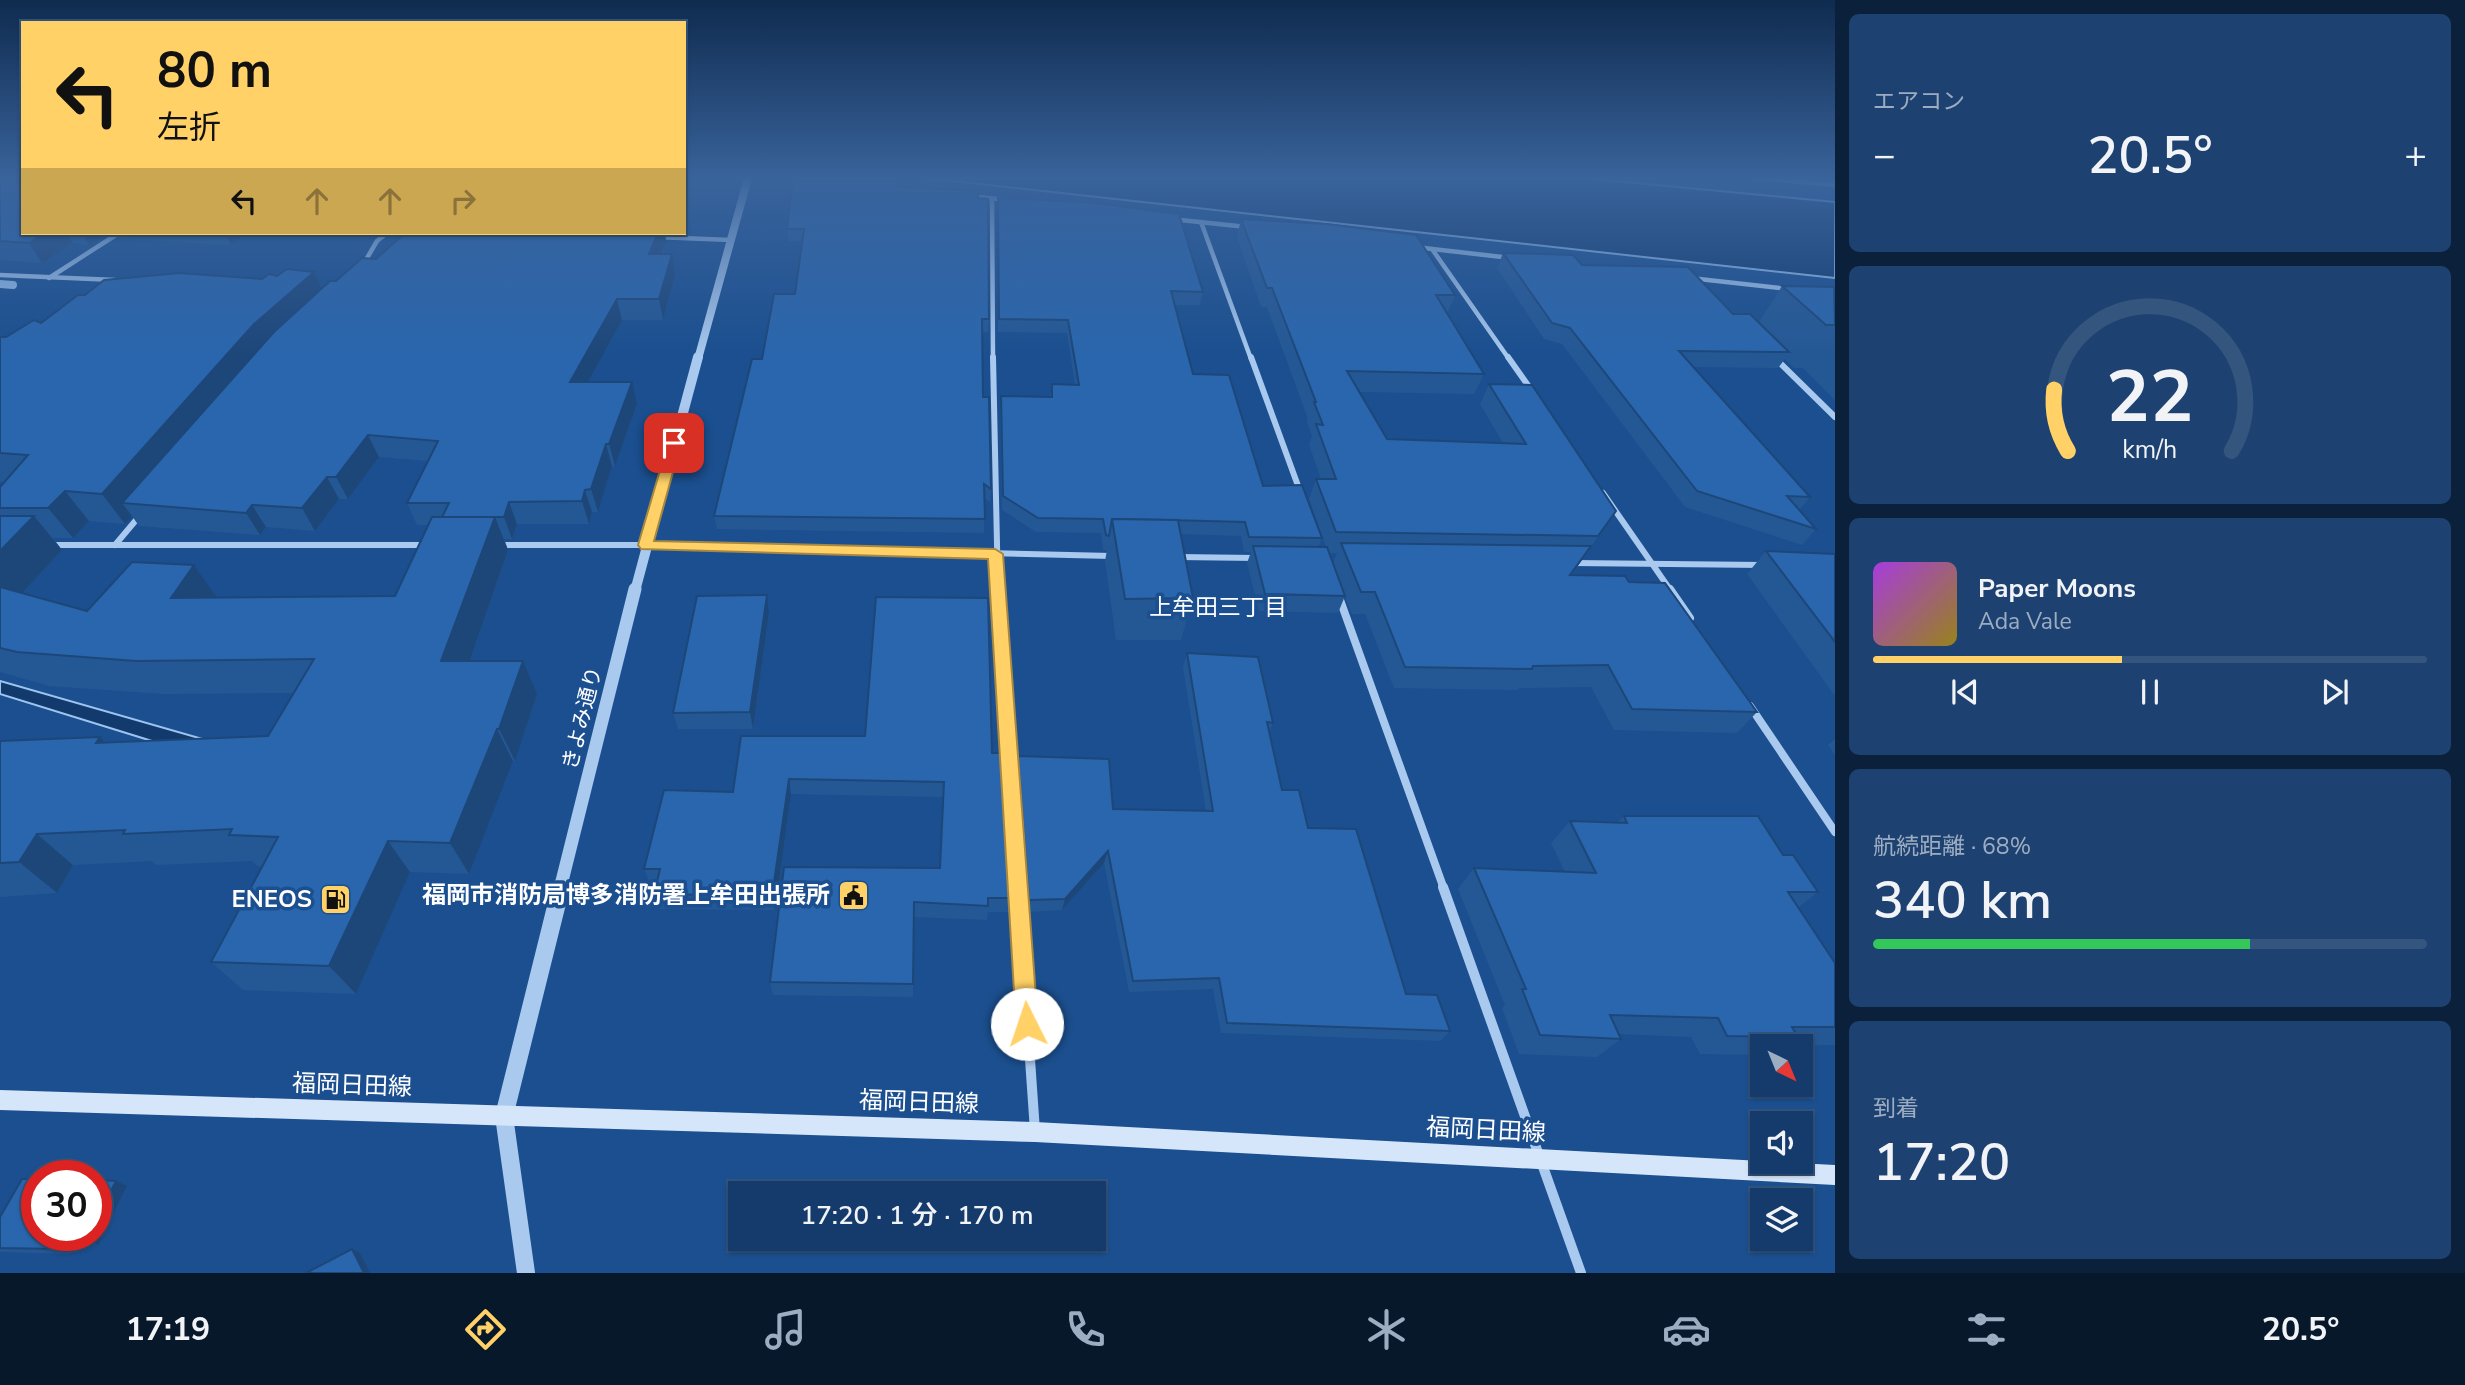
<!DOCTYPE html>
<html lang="ja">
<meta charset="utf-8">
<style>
:root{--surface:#143b6b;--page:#1d4271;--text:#f1f3f6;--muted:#9dadc1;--line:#33557e;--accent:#ffd166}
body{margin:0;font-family:"Nunito Sans","Noto Sans JP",sans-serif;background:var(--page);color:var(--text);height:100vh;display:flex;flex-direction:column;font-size:26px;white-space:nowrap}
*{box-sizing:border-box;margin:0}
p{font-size:23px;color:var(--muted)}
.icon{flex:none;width:38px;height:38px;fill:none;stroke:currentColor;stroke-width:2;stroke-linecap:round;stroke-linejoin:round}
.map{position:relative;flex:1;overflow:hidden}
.drawer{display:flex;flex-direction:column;gap:14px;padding:14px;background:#0b203b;width:630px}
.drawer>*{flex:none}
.guide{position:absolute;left:21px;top:21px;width:665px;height:214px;border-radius:0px;box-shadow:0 2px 5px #0004,0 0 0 2px var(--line);background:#ffd166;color:#111;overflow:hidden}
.needle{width:46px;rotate:137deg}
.buttons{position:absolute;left:1750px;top:1034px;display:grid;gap:14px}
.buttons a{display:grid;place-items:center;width:63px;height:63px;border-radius:0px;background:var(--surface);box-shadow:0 2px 5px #0004,0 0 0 2px var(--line);font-size:35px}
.speed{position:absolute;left:21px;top:1160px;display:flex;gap:14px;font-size:35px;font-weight:700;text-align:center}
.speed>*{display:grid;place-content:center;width:91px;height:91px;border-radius:50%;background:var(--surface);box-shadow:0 2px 5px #0004,0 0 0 2px var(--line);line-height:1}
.speed .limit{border:10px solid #d22;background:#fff;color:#111}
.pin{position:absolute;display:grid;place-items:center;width:60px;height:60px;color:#fff;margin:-30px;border-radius:14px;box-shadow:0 4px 10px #0006}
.me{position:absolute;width:77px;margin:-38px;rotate:356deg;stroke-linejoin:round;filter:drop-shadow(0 0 5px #0008)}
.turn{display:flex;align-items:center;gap:24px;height:147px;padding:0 21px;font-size:32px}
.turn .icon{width:91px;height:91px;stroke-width:2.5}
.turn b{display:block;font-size:49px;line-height:60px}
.lanes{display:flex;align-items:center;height:66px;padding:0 21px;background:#0003;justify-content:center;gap:35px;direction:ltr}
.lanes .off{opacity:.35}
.big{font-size:52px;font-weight:600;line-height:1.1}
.drawer .card{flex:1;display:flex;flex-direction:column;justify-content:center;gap:10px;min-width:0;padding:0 24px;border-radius:10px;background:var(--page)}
.drawer .dial{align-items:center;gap:0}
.dial svg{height:182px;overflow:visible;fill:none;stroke:var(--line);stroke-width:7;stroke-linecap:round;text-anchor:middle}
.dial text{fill:var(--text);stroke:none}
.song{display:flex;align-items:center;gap:21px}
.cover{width:84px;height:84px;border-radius:10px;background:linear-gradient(135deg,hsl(280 70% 55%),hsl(50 70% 35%))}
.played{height:7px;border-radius:4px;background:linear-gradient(90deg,var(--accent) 45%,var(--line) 45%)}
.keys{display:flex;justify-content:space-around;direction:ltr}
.heat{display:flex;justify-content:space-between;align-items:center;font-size:38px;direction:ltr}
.charge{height:10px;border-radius:5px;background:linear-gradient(90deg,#34c759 68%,var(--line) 0)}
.trip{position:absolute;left:728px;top:1181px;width:378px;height:70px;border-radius:0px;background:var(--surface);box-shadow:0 2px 5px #0004,0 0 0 2px var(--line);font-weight:600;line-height:70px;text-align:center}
.dock{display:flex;height:112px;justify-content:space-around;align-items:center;background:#08182b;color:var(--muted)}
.dock .icon{width:49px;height:49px}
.dock .selected{color:var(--accent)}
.dock b{font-size:32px;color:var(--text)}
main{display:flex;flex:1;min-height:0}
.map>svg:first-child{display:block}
</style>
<main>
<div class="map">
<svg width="1835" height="1273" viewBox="0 0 1835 1273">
<rect width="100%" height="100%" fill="#1b4f8f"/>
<g fill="#123a6d" stroke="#9cc4f0" stroke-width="2">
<path d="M925,178H1583L1835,202V278Z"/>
<path d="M0,681L220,744L207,758L0,694Z"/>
</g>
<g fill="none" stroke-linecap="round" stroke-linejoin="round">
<path stroke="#9cc4f0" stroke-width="8" d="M0,284L13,285"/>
<g stroke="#a9c9ee" stroke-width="4.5">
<path d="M815,178L847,182"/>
<path d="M1758,178L1835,185"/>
<path d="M970,196L1007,200"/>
<path d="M992,198L993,359"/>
<path d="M1171,219L1247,227"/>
<path d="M1201,222L1251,359"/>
<path d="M656,237L731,240"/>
<path d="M1415,247L1511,258"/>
<path d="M1432,249L1509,359"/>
<path d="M363,265L377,241L387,233"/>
<path d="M0,275L115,280"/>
<path d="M49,278L119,233"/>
<path d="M1690,278L1789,289"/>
</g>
<g stroke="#a9c9ee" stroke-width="6">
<path d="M993,357L998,591"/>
<path d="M1251,357L1301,494"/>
<path d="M1508,357L1532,391"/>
<path d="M1775,358L1835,417"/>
<path d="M1603,493L1671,591"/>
<path d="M50,545H426"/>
<path d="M115,545L142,513"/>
<path d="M498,545H646L1112,556"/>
<path d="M1177,557L1256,558"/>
<path d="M1572,563L1763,565"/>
</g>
<g stroke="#a9c9ee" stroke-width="8">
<path d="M997,589L1018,889"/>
<path d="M1670,589L1690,618"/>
<path d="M1339,597L1444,889"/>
<path d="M1750,706L1835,832"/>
</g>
<g stroke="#a9c9ee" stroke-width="10">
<path d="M1018,887L1035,1131"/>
<path d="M1443,887L1581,1273"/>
</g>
<path stroke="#a9c9ee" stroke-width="8" d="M698,359L748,178"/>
<path stroke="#a9c9ee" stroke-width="10" d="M635,591L698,357"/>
<path stroke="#a9c9ee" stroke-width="13" d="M560,889L635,589"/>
<path stroke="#a9c9ee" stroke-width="18" d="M526,1273L504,1116L561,887"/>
<path fill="#d6e6fa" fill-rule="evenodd" d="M0,1090L1035,1122L1835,1165V1185L1035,1142L0,1110Z"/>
</g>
<g fill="#245895" fill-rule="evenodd">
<path d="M0,178L23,233H110L89,245L73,243L42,263L0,260Z"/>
<path d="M897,187L989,319L988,332H982L983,397L991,489L990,502L984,498V533L717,529L714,516L762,359L795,294L802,241H788L787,229Z"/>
<path d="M998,198L1203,292L1200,305H1174L1193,374L1263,486L1322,538L1318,547H1326L1309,499L1316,479H1321L1309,445L1312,436L1307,422L1308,419L1267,307H1261L1237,237L1241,219L1455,295L1447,314L1484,374L1474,394L1359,392L1387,439L1503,443L1480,404L1489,384L1602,531L1571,576L1629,582L1757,712L1737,733L1614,730L1591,687L1519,688L1518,690L1394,688L1365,614H1352L1345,596L1338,613L1259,611L1247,563L1251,552H1244L1241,536L1181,534L1193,598L1181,640H1116L1105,561L1107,550H1103L1101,533L1036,532L1002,510L1000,410L1001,396L1050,397L1052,384L1075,385L1067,333L998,332ZM1329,553H1337L1333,563Z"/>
<path d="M116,233H247L231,245L119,239Z"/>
<path d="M405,233H665L666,242L662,254L675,275L663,320H622L588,382L637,404L615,466H612L598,512H592L589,524H517L512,539H504L508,550L470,661H523L537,694L515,761H513L469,874L410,872L356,994L243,990L211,962L262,867L257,866L252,861L156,865L152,861L73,865L57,893L0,897V741L100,737L106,742L268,736L294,693L164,694L49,686L0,672V487L4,482H0V337H6L41,323L85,295L321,288L336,281L376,259ZM379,457L428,461L407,503L417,525H428L395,596L217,598L194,565L87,611L23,593L62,550L53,538H73L89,521L125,524L132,516L139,526L260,535L266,527L315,531L339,499H348Z"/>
<path d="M1503,253L1582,265L1759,322L1782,286L1835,287V400L1803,368H1794L1785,359L1778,368L1694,367L1810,497L1799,510L1816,529L1802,545L1685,507L1562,344L1544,339L1497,268Z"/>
<path d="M1766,551L1835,554V696L1747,574Z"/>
<path d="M767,595L769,612L753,729H678L673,713Z"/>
<path d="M1187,653L1273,723L1269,732L1282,790L1308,828L1406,994L1450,1031L1440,1041L1221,1033L1213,989L1129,992L1104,863L1062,910L1027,912L1016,769L1018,756L1113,809L1206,811L1183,667Z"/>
<path d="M741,736L992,753L1014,898L1012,912H988L987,920L914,917L913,997L773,995L770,982L940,868L943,797L791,794L775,910L660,909L654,894L656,884L650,883L644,869L733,792Z"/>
<path d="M1835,739V755L1828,745Z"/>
<path d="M1624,816L1783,855L1818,892L1799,907L1835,963V1045L1762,1046V1055L1700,1054L1691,1037L1618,1034L1621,1039L1597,1057L1519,1054L1502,1008L1505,1005L1458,889L1474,868L1565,872L1551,843L1570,821L1618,822Z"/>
<path d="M127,1186L98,1245L78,1244L72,1254L0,1252V1217Z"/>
</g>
<g fill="#1d4779">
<path d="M45,233H66L73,243L42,263L29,243Z"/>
<path d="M82,233H110L89,245Z"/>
<path d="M225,233H247L231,245Z"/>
<path d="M658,233H665L666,242L653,275L649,254Z"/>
<path d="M672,254L675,275L663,320L659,299Z"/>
<path d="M314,272L327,300L122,503L132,516L125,524L102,494L254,324Z"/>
<path d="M617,299L622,320L576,404L570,382Z"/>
<path d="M632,382L637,404L615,466L609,444Z"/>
<path d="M368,435L379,457L348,499L336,477Z"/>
<path d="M606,444L612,466L598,512L591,489Z"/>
<path d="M327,477L339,499L315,531L302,508Z"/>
<path d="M585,490L592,512L589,524L582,501Z"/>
<path d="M65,491L89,521L73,538L48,508Z"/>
<path d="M509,502L517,524L512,539L504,517Z"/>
<path d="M252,505L266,527L260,535L246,513Z"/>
<path d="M34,516L62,550L4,613L0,609V551Z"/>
<path d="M495,517L508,550L458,695L441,661Z"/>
<path d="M194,565L218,599L171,598Z"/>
<path d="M767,595L769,612L753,729L750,712Z"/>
<path d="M523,661L537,694L515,761L499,729Z"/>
<path d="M497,729L513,761L469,874L450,843Z"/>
<path d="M100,737L132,769L96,743Z"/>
<path d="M789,779L791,794L775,910L772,896Z"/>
<path d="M37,834L73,865L57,893L19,862Z"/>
<path d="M388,841L410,872L356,994L329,966Z"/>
<path d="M1108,851L1104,863L1062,910L1065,899Z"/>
<path d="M116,1181L127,1186L98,1245L86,1240L89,1236H96V1221Z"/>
<path d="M66,1239L78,1244L72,1254L60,1249Z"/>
<path d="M352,1249L360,1253L370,1273H364Z"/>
</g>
<g fill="#2a66ad" stroke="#1d4779" stroke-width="2">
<path d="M0,178H23V233H45L29,243L0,241Z"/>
<path d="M793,181H897V187L978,191V198L988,199L989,319H982L983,397H989L991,489L984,484L985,519L714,516L752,359H762L774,294H795L804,229H787Z"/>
<path d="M998,198L1087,202L1179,214L1203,292L1171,291L1193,374L1229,375L1263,486L1302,485L1322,538L1249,537L1245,522L1167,520L1112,519L1109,536L1106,535L1103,519L1038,518L1003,496L1001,396L1052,397V384L1079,385L1068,320L999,319Z"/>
<path d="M1241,219L1326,224L1416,235L1455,295H1436L1484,374L1347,371L1387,439L1526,444L1489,384L1532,385L1616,511L1598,536L1336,532L1316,479H1336L1316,424L1323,425L1314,402H1316L1272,288H1267Z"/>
<path d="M405,233H658L649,254H672L659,299H617L570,382H632L609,444H606L591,489L585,490L582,501L509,502L504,517H442L449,503H407L438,441L368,435L336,477H327L302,508L252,505L246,513L122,503L274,332L330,281H336L362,258L376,259Z"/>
<path d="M1503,253L1573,255L1582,265L1688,267L1733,314H1750L1789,352L1679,351L1810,497L1787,496L1816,529L1697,491L1570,328L1552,323Z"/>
<path d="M287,269L314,272L254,324L102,494L65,491L48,508H0V487L28,455L0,453V337H6L34,320L41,323L78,295H85L104,280L179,273L262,279L269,274L277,276Z"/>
<path d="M1782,286L1834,287L1835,325H1826Z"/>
<path d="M0,516H34L0,551Z"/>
<path d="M432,517H495L441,661H523L499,729H497L450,843L388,841L329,966L211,962L278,837L229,835L232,829L123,834L125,830L37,834L19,862L0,863V741L100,737L96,743L268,736L314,659L136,661L17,652L0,648V587L87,611L132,562L194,565L171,598L395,596Z"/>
<path d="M1112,519L1178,520L1193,598L1125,599Z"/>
<path d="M1341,543L1591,546L1570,575L1625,576L1629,582L1665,583L1757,712L1632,709L1608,665L1533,666L1532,669L1405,667L1375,592H1361Z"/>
<path d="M1253,546L1327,547L1345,596L1265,594Z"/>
<path d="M1766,551L1835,554V642Z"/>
<path d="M767,595L750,712L673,713L697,596Z"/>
<path d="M876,597L988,598L992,753H1005L1014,898H988V906L914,902L913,984L770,982L784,867L940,868L944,782L789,779L772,896L654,894L660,869H644L664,790L733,792L741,736H865Z"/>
<path d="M1187,653L1258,657L1273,723L1267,722L1282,790H1299L1308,828L1356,829L1406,994L1437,995L1450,1031L1227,1023L1219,978L1133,981L1108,851L1065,899L1029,900L1018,756L1109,759L1113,809L1213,811Z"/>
<path d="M1624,816H1758L1783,855H1793L1818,892H1788L1835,963V1027H1792L1798,1037L1727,1036L1718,1018L1610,1015L1621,1039L1540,1035L1522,989H1526L1474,868L1596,873L1570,821L1627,823Z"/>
<path d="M22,1179H37V1236H89L86,1240L66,1239L60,1249L0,1248V1217Z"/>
<path d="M96,1180L116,1181L96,1221Z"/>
<path d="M352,1249L364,1273H306Z"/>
</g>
<linearGradient id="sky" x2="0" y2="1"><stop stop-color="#0f2b4f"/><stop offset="0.5" stop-color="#39639b"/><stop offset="1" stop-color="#39639b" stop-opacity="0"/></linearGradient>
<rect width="1835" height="356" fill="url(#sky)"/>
<path fill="#ffd166" stroke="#a68842" stroke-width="2" d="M674,440L681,443L654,541L995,549L1003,554L1038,1024L1035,1031L1027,1034L1020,1031L1016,1024L988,559L641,549L638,545L668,443Z"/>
<defs>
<symbol id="civic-square" viewBox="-11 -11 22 22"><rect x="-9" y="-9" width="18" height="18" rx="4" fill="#ffd166" stroke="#1b4f8f"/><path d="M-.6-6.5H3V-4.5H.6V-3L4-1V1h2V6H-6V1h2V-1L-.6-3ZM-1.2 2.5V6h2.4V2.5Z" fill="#111"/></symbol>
<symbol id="fuel-square" viewBox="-11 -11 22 22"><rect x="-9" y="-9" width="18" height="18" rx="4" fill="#ffd166" stroke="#1b4f8f"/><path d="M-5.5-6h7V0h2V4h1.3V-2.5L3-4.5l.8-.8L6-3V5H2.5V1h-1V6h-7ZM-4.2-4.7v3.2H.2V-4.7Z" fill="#111"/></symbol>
</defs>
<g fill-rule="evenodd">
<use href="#civic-square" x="836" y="878" width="35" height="35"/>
<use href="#fuel-square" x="318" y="882" width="35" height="35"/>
</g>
<g text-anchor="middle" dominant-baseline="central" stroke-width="7" stroke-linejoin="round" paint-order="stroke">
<g font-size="21" fill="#fff" stroke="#1b4f8f">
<text transform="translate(582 718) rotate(-76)">きよみ通り</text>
</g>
<g font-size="23" fill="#fff" stroke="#1b4f8f">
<text x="1218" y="607">上牟田三丁目</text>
</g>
<g font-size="24" font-weight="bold" fill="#fff" stroke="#1b4f8f" text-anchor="end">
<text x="830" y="895">福岡市消防局博多消防署上牟田出張所</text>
<text x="312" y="899">ENEOS</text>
</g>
<g font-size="24" fill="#fff" stroke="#1b4f8f">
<text transform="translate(352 1085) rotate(2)">福岡日田線</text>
<text transform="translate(919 1102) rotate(2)">福岡日田線</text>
<text transform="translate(1486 1130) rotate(3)">福岡日田線</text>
</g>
</g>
</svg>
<div class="buttons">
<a><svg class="needle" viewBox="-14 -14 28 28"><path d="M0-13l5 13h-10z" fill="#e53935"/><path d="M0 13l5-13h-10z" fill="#9dadc1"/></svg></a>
<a><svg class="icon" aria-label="sound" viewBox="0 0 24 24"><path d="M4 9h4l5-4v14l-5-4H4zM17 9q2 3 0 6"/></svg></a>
<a><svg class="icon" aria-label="layers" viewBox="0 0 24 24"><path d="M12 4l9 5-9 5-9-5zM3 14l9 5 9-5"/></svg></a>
</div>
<div class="speed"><div class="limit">30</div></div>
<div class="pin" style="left:674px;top:443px;background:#d93025"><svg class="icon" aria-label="arrive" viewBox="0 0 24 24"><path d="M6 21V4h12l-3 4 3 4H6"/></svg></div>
<svg class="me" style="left:1027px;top:1024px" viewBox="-20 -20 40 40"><circle r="19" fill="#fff"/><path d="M0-13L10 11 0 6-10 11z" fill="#ffd166"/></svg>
<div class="trip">17:20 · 1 分 · 170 m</div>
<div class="guide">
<div class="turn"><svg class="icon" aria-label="left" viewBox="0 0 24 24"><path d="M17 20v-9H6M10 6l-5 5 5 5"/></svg><div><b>80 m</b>左折</div></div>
<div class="lanes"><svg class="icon" aria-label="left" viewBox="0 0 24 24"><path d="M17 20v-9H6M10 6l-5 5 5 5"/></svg><svg class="icon off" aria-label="ahead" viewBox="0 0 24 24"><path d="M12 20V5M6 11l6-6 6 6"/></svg><svg class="icon off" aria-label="ahead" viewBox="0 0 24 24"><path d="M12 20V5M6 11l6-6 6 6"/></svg><svg class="icon off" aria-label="right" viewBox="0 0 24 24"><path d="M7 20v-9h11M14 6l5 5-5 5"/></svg></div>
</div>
</div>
<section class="drawer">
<div class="card"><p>エアコン</p>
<div class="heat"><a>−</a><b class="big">20.5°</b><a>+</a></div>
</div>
<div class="card dial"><svg viewBox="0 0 100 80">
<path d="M14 69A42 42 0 1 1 86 69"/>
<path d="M14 69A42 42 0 0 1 8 42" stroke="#ffd166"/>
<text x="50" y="56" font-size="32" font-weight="700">22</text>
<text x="50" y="72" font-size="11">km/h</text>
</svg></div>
<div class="card">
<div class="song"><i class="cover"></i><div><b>Paper Moons</b><p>Ada Vale</p></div></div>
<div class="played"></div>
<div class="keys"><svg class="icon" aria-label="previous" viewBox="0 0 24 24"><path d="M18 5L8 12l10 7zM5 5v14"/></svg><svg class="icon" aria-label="pause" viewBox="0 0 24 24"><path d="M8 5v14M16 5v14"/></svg><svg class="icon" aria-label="next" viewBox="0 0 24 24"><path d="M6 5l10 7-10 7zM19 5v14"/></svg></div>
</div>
<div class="card"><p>航続距離 · 68%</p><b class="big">340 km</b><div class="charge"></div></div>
<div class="card"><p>到着</p><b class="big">17:20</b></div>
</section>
</main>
<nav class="dock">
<b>17:19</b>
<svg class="icon selected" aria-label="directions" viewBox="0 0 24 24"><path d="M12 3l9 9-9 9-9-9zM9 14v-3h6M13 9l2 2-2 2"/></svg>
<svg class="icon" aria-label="music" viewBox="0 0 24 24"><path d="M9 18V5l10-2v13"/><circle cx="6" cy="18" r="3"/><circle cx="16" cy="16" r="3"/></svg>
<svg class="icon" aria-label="phone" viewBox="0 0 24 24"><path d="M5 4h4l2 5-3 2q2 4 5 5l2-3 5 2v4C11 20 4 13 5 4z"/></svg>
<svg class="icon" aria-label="climate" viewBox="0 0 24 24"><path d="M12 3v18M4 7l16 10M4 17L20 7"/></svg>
<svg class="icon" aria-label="car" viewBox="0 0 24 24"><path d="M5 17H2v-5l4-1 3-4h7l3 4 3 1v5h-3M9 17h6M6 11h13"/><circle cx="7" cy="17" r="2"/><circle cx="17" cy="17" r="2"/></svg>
<svg class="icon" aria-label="filters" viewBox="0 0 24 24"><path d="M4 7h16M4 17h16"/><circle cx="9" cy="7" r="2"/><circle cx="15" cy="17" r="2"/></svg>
<b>20.5°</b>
</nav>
